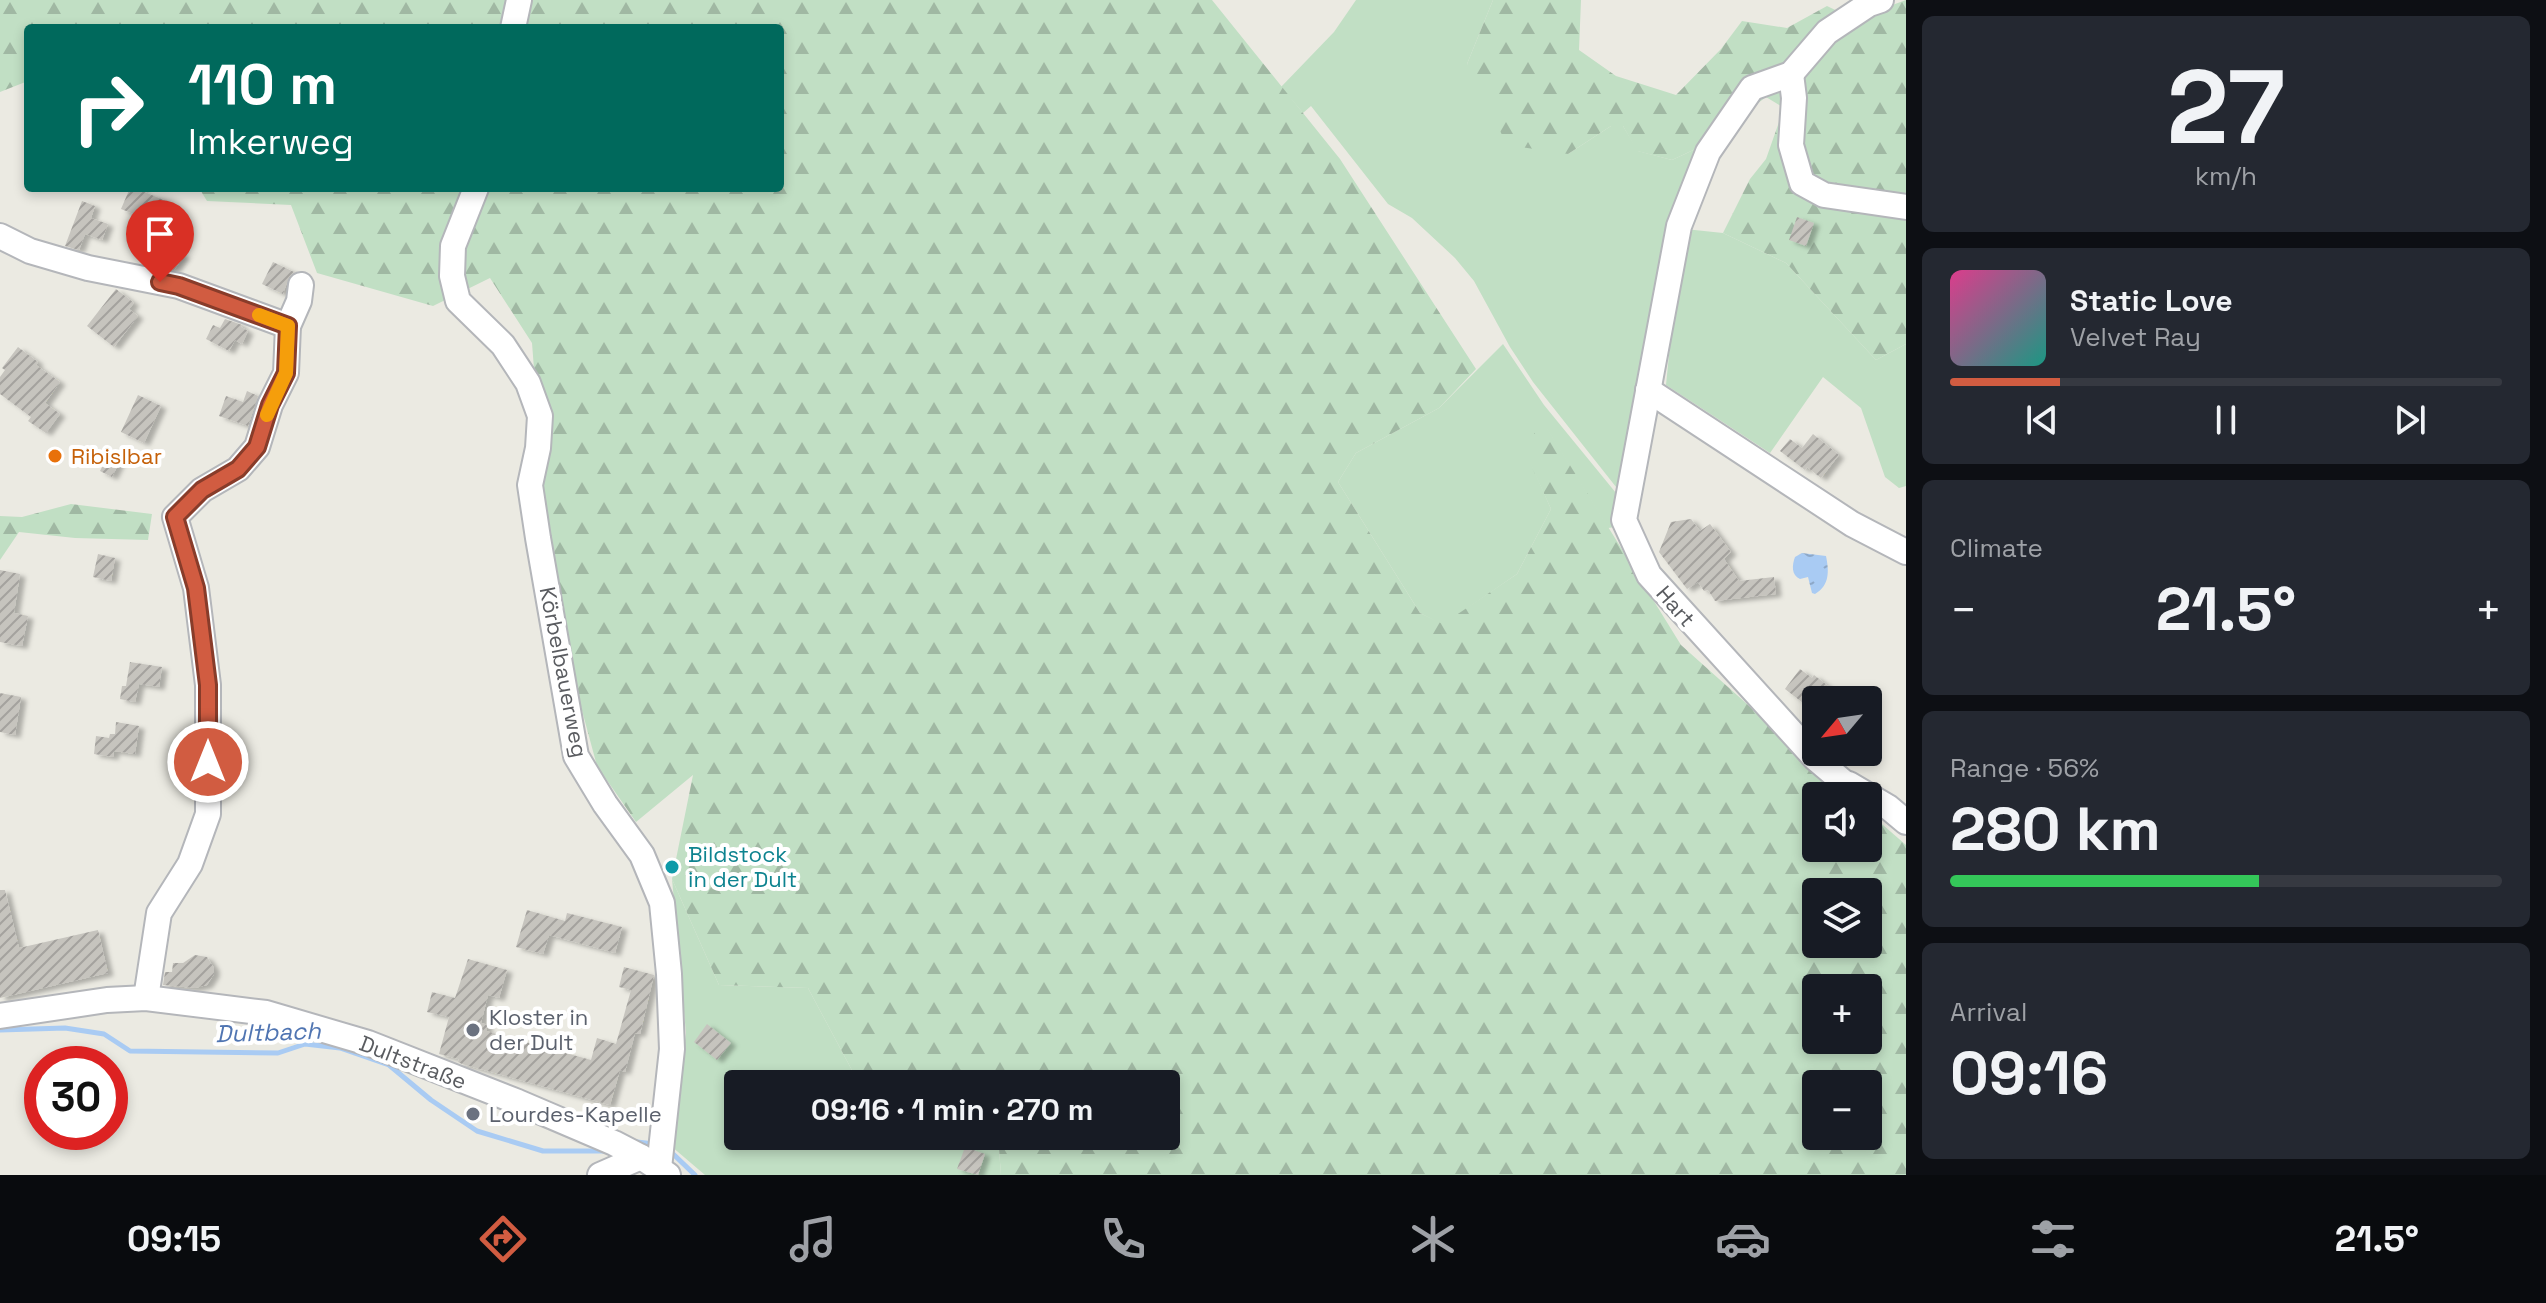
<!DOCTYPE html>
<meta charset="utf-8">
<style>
:root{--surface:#171b24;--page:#242831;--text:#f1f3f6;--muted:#9ea1a6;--line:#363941;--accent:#d15c41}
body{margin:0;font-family:"Space Grotesk",sans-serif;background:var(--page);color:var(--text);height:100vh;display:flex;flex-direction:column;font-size:30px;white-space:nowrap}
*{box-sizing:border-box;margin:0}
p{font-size:26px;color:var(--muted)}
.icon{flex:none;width:44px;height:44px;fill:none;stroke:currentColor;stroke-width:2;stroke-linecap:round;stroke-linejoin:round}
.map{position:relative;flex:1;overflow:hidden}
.details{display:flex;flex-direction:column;gap:16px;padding:16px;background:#0d0f14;width:640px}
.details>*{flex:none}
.hud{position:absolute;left:24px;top:24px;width:760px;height:168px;border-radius:8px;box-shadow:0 4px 12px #0003;background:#00695c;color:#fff;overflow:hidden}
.needle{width:52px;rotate:241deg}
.buttons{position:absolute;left:1802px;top:686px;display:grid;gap:16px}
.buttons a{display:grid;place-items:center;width:80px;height:80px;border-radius:8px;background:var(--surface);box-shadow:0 4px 12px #0003;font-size:40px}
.speed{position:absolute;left:24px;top:1046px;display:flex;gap:16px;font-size:40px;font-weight:700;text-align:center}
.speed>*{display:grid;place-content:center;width:104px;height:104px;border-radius:50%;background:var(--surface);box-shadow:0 4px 12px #0003;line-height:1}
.speed .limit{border:12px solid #d22;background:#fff;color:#111}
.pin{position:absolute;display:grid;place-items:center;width:68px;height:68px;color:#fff;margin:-82px -34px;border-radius:50% 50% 50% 0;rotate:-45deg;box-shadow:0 0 8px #0007}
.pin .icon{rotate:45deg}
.me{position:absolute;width:88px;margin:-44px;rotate:0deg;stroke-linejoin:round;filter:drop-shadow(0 0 6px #0008)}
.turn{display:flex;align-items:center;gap:28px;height:168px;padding:0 32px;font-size:36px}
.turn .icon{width:104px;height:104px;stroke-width:2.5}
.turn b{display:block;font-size:56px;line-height:68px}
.big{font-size:60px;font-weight:800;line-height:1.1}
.details .widget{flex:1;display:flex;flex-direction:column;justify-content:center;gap:12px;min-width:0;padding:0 28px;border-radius:12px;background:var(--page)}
.details .dial{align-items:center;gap:0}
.dial b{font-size:104px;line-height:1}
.song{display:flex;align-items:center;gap:24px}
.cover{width:96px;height:96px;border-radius:12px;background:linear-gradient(135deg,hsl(330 70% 55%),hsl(170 70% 35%))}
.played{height:8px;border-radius:4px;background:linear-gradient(90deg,var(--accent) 20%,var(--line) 20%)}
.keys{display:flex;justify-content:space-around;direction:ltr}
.heat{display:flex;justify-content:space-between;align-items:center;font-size:44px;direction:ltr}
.charge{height:12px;border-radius:6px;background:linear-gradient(90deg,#34c759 56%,var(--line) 0)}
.trip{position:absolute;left:724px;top:1070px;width:456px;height:80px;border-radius:8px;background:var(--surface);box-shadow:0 4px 12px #0003;font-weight:800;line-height:80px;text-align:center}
.dock{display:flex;height:128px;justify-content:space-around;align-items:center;background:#090b0e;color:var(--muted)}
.dock .icon{width:56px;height:56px}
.dock .selected{color:var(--accent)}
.dock b{font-size:36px;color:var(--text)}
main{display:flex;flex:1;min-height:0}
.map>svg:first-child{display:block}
</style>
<main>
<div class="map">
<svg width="1906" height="1175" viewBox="0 0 1906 1175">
<defs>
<pattern id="forest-firs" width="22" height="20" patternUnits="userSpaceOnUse" patternTransform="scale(2)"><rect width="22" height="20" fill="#c1dfc4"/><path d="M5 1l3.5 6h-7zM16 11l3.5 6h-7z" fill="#a0b8a3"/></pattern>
<pattern id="water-ripples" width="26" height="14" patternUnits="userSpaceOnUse" patternTransform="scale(2)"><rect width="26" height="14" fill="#a9cbf3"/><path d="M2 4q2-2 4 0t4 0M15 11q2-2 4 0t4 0" fill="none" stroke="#8da8c8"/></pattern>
<pattern id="building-hatch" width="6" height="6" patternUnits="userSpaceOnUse" patternTransform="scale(2)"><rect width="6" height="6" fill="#c6c4be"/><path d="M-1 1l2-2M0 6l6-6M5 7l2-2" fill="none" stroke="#a4a29e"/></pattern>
<filter id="shadow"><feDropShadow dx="5.5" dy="3" stdDeviation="2" flood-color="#0004"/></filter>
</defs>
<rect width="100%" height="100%" fill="#ebeae2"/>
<g fill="#c1dfc4">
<path d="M1356,0H1493L1467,64L1568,154L1611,126H1623L1638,151L1672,160L1702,146L1620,492L1533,382L1510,347L1474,281L1455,258L1412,218L1388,204L1311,106L1303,113L1281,87L1334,32Z"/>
<path d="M1685,229L1723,233L1786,263L1876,360L1906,344V486L1899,488L1885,477L1861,408L1823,377L1770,453L1666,385L1679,255Z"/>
<path d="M1503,344L1544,405L1625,504L1624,526L1608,528L1547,429L1526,452L1551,509L1517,574L1443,625L1420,613L1338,482L1356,453L1439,408Z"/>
<path d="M672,879L719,985L808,988L854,1074L992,1075V1084H738V1136H998L1001,1175H705L671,1146L686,1033Z"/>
</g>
<g fill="url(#forest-firs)" fill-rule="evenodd">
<path d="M0,0H1212L1340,159L1476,369L1439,408L1356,453L1338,482L1420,613L1443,624L1517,574L1551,509L1525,452L1538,426L1547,428L1681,645L1850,796H1816V848H1868V812L1906,845V1175H1001L998,1136H1166V1084H992L991,1075L854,1074L808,988L719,985L672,879L693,775L636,822L597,766L570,666L544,499L532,343L490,278L433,306L317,273L291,205L207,201L199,188H780V28H28V81L0,92ZM1816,892H1868V944H1816ZM1816,988H1868V1040H1816ZM1816,1084H1868V1136H1816Z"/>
<path d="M1493,0H1581L1579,50L1616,76L1676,95L1721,49L1742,21L1787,28L1827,6L1854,19L1906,0V344L1876,360L1786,263L1723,233L1750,179L1766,159L1784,108L1766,97L1702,146L1672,160L1637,151L1623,126H1611L1568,154L1507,145L1467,64Z"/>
<path d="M71,504L152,514L148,540L75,538L19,532L0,560V516L22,517Z"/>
</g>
<path fill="url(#water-ripples)" d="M1802,553L1826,556C1829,571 1830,585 1815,594L1812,593L1808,577L1800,579C1791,575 1792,565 1795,557Z"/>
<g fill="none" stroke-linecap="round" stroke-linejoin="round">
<g stroke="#a9cbf3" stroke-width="5">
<path d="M0,1030L65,1028L104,1034L130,1051L278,1053L305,1044L340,1048L389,1065L431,1100L477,1131L543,1151H608"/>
<path d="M637,1142L654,1144"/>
<path d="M670,1151L695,1175"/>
</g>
</g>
<g fill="url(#building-hatch)" filter="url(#shadow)">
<path d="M130,188H143L142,191L166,201L161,213L168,216L160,238L134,228L139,216L121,209Z"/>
<path d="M82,201L95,206L91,218L108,224L102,240L85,234L79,250L65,246Z"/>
<path d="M1797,217L1814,223L1806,246L1789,240Z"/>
<path d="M167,248L185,255L174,270L159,267Z"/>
<path d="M273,262L294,272L289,277L283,294L262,284Z"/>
<path d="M116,289L134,303L129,309L138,316L114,347L87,326Z"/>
<path d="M225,319L242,325L241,327L248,331L242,344L235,340L229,351L206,339L213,325L220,328Z"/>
<path d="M18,347L38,362L36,365L60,382L45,403L60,414L46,433L28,421L31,417L0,394V377L5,370L2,368Z"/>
<path d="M247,391L258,396L248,426L219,416L226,396L243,402Z"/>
<path d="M138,395L161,406L144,443L121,432Z"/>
<path d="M1813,434L1839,455L1821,478L1807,467L1805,470L1780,451L1790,439L1802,448Z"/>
<path d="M111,449L123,455L112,477L100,471Z"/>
<path d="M1691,519L1700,531L1710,524L1731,552L1724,559L1739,581L1774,577L1776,594L1715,601L1708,590L1704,591L1698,582L1687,589L1659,552L1671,522Z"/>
<path d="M98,554L115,558L111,581L93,577Z"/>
<path d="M0,570L20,574L14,613L28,616L22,646L0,642Z"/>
<path d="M130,662L162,667L159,687L139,684L135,702L120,699L122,686H126Z"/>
<path d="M1800,669L1812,678L1814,675L1832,689L1824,700H1816V713L1785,689Z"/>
<path d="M0,693L21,697L15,735L0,732Z"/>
<path d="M116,722L139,726L135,754L114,751L113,757L94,754L96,736L109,738L110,734H115Z"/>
<path d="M0,890H5L19,948L98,930L108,973L0,998Z"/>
<path d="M527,910L565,921L567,913L622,927L615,953L549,935L543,954L516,947Z"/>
<path d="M195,955L207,957L214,968V974L207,985L195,988L163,985L165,972H172L173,963H183Z"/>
<path d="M468,959L507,970L499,998L488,995L481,1023L488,1025L486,1031L591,1060L597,1038L616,1044L631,990L619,987L624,967L654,975L640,1034L635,1033L625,1072L620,1070L610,1105L462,1064L458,1062L459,1059L439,1054L449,1017L427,1012L432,992L455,998Z"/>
<path d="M707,1024L731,1043L717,1060L694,1042Z"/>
<path d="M965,1147L985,1154L978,1175L957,1169Z"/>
</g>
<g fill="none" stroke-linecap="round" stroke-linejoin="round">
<defs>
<g id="minor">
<path d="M513,28L519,0"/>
<path d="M1791,74L1794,98L1791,145L1802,183L1824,195L1906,207"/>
<path d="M476,188L453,246L452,276L458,301L503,345L528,383L540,416L538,448L530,485L538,538L576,756L605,804L642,855L662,903L669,974L672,1049L659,1168"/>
<path d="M0,236L30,251L88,268L179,286L288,326"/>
<path d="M1648,390L1852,524L1906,552"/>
<path d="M1849,784L1888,807L1906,822"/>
<path d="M1860,796L1815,758L1649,575L1624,520L1679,226L1708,152L1752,88L1791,74L1827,32L1869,4L1881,0"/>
<path d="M146,998L159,913L190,864L208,814V685L196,588L175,517L202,490L238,469L257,447L270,405L286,373L288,326L299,301L301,285"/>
<path d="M0,1016L107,1000L146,998L266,1013L368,1043L518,1102L614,1143L641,1157L668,1175"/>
<path d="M600,1175L641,1157"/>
</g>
</defs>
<use href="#minor" stroke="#b4b6ba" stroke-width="28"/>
<use href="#minor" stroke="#fff" stroke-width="24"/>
</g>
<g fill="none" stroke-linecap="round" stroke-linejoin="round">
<defs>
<path id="route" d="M160,282L179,286L288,326L286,373L270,405L257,447L238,469L202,490L175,517L196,588L208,685V762"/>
</defs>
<use href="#route" stroke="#883c2a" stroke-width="20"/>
<use href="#route" stroke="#d15c41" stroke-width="14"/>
<path stroke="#f59e0b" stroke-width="14" d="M259,315L288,326L286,373L267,415"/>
</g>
<circle fill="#e8710a" stroke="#fff" stroke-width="3" cx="55" cy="456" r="8"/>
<circle fill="#0f9aa8" stroke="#fff" stroke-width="3" cx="672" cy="867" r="8"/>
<g fill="#6b7280" stroke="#fff" stroke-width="3">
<circle cx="473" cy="1030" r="8"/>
<circle cx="473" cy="1114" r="8"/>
</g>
<g text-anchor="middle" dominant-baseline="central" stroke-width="8" stroke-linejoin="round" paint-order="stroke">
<g font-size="22" fill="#c56008" stroke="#fff" text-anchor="start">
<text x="71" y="456">Ribislbar</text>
</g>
<g font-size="22" fill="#5a5c60" stroke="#fff">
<text transform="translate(1676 606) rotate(49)">Hart</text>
<text transform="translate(564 672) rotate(79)">Körbelbauerweg</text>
<text transform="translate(413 1062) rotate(21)">Dultstraße</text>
</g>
<g font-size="22" fill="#0d838f" stroke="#fff" text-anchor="start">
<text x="688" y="854">Bildstock<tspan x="688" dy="25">in der Dult</tspan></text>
</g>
<g font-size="22" fill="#5b616d" stroke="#fff" text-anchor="start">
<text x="489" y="1017">Kloster in<tspan x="489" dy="25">der Dult</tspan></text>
<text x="489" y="1114">Lourdes-Kapelle</text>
</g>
<g font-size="24" font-style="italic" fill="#5075b2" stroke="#fff">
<text transform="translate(268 1032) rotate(-2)">Dultbach</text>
</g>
</g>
</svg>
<div class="buttons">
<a><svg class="needle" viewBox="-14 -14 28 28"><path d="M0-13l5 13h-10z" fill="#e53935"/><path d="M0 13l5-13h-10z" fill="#9ea1a6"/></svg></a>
<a><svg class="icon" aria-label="sound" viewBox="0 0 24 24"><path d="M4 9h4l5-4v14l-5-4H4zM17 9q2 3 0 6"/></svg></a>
<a><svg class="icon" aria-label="layers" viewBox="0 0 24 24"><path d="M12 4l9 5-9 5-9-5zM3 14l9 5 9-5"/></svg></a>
<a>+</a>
<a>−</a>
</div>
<div class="speed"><div class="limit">30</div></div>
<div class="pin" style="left:160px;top:282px;background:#d93025"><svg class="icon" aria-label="arrive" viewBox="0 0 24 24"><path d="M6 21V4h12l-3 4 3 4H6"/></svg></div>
<svg class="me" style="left:208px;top:762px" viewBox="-20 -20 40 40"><circle r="17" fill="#d15c41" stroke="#fff" stroke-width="3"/><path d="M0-11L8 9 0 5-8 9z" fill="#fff"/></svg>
<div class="trip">09:16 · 1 min · 270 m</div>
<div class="hud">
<div class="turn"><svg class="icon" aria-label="right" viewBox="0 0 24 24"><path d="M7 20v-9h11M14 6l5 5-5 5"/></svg><div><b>110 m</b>Imkerweg</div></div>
</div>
</div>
<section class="details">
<div class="widget dial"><b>27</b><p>km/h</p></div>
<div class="widget">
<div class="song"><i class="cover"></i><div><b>Static Love</b><p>Velvet Ray</p></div></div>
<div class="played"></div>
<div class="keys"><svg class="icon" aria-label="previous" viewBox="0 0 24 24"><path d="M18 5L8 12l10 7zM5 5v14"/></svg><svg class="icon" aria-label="pause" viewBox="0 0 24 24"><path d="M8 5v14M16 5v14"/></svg><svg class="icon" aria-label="next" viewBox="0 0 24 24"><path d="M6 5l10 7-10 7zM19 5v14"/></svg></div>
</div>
<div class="widget"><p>Climate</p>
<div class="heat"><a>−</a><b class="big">21.5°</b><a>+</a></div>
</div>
<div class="widget"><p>Range · 56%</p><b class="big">280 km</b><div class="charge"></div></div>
<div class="widget"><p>Arrival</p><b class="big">09:16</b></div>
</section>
</main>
<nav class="dock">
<b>09:15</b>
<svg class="icon selected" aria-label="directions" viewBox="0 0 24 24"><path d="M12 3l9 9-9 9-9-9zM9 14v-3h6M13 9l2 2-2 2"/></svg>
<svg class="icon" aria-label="music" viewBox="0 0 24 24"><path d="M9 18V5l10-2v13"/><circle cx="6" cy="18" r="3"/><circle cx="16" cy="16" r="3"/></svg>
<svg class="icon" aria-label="phone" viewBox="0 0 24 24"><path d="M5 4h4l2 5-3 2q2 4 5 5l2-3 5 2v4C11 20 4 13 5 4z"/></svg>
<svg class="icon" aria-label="climate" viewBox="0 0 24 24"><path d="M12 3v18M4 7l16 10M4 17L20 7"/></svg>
<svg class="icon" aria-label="car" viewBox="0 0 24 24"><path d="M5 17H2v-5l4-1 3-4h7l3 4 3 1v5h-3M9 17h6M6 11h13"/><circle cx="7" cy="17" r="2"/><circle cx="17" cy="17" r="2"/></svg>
<svg class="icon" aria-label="filters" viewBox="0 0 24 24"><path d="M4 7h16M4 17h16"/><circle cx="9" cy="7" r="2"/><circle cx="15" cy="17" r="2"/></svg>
<b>21.5°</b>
</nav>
